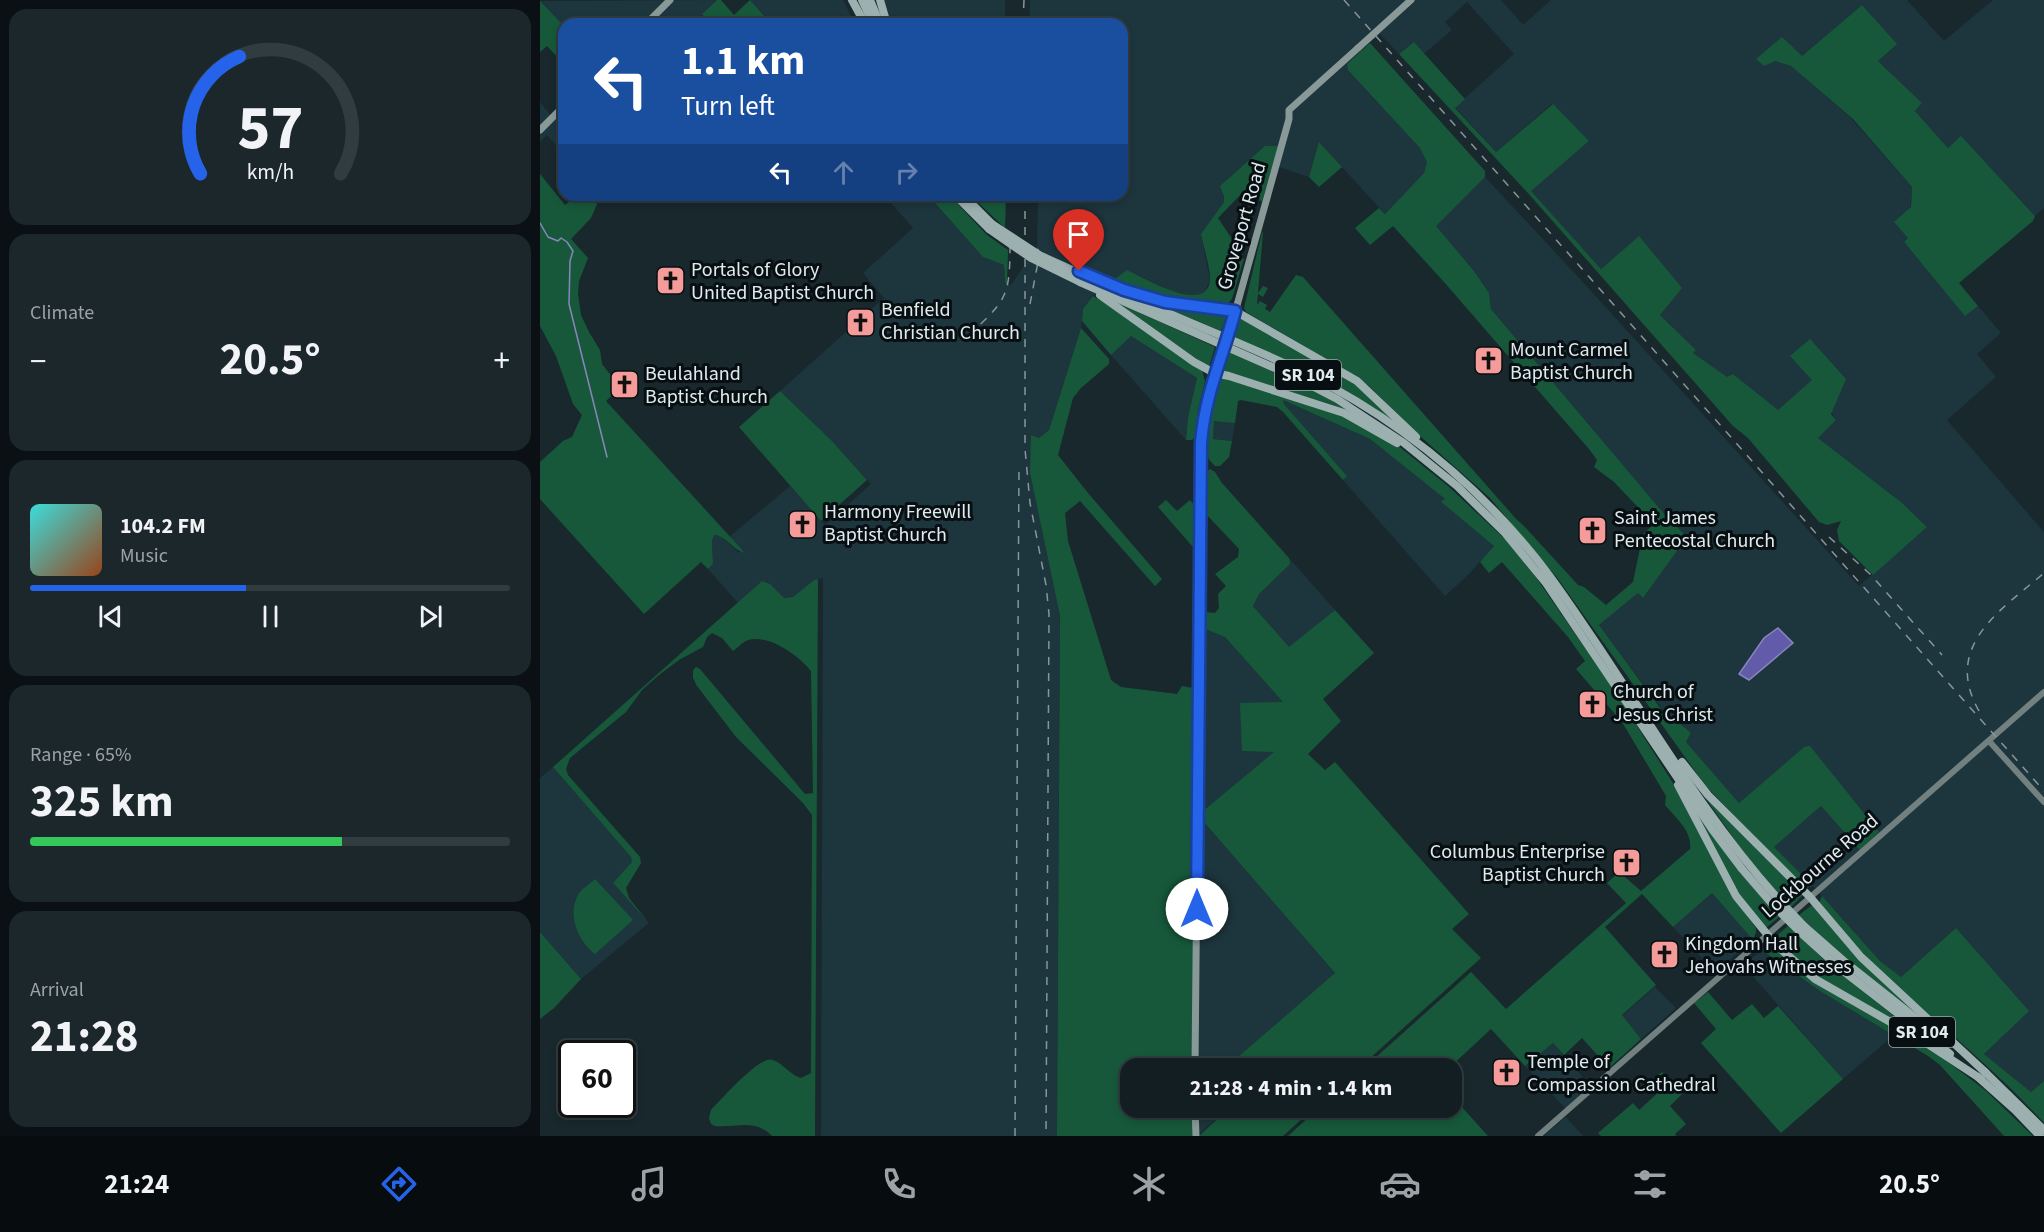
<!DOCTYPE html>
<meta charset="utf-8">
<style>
:root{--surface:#121e22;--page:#1b272a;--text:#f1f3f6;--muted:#9ca2a5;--line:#313c40;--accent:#2563eb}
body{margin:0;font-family:"Source Sans 3",sans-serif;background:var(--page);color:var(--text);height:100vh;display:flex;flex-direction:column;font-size:22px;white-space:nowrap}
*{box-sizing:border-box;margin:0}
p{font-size:20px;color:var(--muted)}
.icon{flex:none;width:33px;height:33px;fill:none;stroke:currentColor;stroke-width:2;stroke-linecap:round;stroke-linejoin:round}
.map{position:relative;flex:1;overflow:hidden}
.sheet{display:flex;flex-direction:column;gap:9px;padding:9px;background:#0a1013;width:540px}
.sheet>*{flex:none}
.top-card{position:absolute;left:18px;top:18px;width:570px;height:183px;border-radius:18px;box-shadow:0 3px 9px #0003,0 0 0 2px var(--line);background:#1a4fa0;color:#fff;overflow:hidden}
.speed{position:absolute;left:18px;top:1040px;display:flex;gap:12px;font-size:30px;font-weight:700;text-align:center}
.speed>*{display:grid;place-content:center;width:78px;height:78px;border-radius:50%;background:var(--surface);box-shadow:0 3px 9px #0003,0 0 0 2px var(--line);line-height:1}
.speed .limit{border:3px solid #111;border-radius:9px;background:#fff;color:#111}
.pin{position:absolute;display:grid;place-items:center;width:51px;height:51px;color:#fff;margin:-62px -26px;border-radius:50% 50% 50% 0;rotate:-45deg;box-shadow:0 0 6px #0007}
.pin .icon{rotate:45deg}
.me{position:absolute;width:66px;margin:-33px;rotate:0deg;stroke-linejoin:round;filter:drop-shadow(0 0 4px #0008)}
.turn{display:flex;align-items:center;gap:21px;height:126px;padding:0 24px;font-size:27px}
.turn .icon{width:78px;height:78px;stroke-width:2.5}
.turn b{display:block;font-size:42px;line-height:51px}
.lanes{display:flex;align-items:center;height:57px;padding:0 24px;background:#0003;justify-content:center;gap:30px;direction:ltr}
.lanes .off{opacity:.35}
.big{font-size:45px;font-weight:700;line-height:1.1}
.sheet .tile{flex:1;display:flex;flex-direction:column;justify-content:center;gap:9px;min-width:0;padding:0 21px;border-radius:18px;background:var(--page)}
.sheet .dial{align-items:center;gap:0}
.dial svg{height:156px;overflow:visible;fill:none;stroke:var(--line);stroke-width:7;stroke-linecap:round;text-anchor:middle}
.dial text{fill:var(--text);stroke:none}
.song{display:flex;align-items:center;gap:18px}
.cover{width:72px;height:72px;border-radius:9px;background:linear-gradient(135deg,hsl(180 70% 55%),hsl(20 70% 35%))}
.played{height:6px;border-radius:3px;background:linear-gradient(90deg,var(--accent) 45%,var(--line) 45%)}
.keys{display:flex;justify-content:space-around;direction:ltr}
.heat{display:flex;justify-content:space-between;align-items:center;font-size:33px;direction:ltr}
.charge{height:9px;border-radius:4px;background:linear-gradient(90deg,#34c759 65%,var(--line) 0)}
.trip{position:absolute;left:580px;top:1058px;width:342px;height:60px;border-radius:18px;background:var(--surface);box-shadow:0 3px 9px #0003,0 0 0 2px var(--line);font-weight:700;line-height:60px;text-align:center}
.tabs{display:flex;height:96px;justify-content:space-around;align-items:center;background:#070c0e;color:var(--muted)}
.tabs .icon{width:42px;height:42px}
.tabs .on{color:var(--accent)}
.tabs b{font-size:27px;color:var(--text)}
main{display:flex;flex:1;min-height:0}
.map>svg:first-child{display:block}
</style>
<main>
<section class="sheet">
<div class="tile dial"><svg viewBox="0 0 100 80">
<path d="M14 69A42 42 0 1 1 86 69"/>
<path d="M14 69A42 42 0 0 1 34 9" stroke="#2563eb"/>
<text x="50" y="56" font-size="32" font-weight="700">57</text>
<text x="50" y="72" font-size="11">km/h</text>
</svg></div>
<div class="tile"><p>Climate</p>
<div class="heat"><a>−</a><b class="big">20.5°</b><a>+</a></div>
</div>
<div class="tile">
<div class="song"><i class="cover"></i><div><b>104.2 FM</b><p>Music</p></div></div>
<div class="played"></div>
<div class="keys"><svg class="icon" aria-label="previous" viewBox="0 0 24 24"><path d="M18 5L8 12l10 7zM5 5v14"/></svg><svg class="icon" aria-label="pause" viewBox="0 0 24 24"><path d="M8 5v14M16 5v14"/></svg><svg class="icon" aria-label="next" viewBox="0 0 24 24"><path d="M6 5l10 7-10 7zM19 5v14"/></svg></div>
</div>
<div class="tile"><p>Range · 65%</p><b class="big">325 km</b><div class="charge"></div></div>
<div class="tile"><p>Arrival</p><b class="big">21:28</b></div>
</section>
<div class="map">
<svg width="1504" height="1136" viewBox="0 0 1504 1136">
<rect width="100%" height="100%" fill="#18282d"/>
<g fill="#1d353d">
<path d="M177,0L162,14L168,22L167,24H24V26L0,1Z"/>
<path d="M209,0H303L315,24H231Z"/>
<path d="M343,0H465V24H351Z"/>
<path d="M490,0H961L983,25L1011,0H1367L1404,41L1453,0H1504V208L1495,216L1421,137L1408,148L1375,111L1382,103L1338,61L1356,44L1322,5L1262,56L1235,61L1251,66L1310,117L1372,187L1368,238L1364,242L1425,315L1438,306L1461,333L1437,354L1456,377L1407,420L1504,532V1081L1491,1092L1444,1054L1488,1011L1415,929L1361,977L1340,961L1273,886L1234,847L1281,806L1320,849L1270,747H1264L1199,803L1146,742L1151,734L1130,720L1059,625L1098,593L1103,598L1147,537L1126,516L951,309L949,293L934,271L895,226L945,177L1041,280L1319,586L1387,527L1361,502L1278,438L1296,420L1273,380L1238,411L1193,374L1187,378L1153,353L1156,350L1120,315L1098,237L1061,269L990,191L1049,141L1012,104L956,152L915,107L974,54L927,2L905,22L912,30L884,54L874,42L859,54L840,34L807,64L881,148L887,162L884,173L845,214L780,143L769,177L733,165L685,196L684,202L661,235L670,280L665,292L659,296H653L631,291L587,270L553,296L543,309L541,328L509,430L499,438L492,435L490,473L520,616L517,1136H281L283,578L274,580L253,597L243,598L230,584L222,581L198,603L168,569L173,564L172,541L174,535L181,536L198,552H204L189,537L250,486L285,525L331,484L291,440L240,391L344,298L323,273L373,228L344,195H388L443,257L464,265L465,283L471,285L497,246L498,195H582V24H490Z"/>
<path d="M0,102L12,117L24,110L23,153L7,135L0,142Z"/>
<path d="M591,336L657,378L648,417L646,440L571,355Z"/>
<path d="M743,400L830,439L905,499L902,503L954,546L929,574L905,596L803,480L807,476L744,404Z"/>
<path d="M674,420L695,423L692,441L673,439Z"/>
<path d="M749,558L795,610L749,648L713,606L719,594L749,564Z"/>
<path d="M656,628L665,629L685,637L743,702L735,752L663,811V821L795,973L685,1068H653V688Z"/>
<path d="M13,767L91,857L93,862L73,883L109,923L41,979L0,932V778Z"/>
<path d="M1172,893L1213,940L1175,972L1133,927Z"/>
<path d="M1222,950L1280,991L1354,1035L1303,1079L1203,965Z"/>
<path d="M1115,987L1136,1008L1101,1039L1082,1016Z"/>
<path d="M1013,1043L1052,1088L1027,1110L985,1066Z"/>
<path d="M653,1107H690L659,1134Z"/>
<path d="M1026,1117L1043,1136H1004L1013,1128Z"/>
</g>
<g fill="#17583a">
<path d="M177,0H181L194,15L210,0L231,24H167L168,22L162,14Z"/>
<path d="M0,1L24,26V64L7,46L0,52Z"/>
<path d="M1322,5L1357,44L1338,61L1382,103L1375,111L1408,148L1421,136L1495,216L1493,221L1419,283L1438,306L1425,316L1364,242L1368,238L1354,222L1371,207L1372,187L1313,119L1251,66L1235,61L1224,66L1216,59L1242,37L1262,56Z"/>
<path d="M874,42L925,99L915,108L956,152L1013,104L1049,141L991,191L1061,269L1099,236L1142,288L1120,315L1156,350L1153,353L1187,377L1193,374L1238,410L1272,380L1250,356L1270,339L1306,379L1291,414L1296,420L1278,438L1361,502L1387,527L1333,575L1299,541L1297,530L1301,521L1287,525L1279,522L1208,438L1193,426L987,192L859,54Z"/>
<path d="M830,43L945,171V177L896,226L934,271L949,293L951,309L1126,516L1147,537L1103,598L1098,593L1059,625L1129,720L1133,718L1151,733L1146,742L1199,803L1264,747L1270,746L1339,832L1320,850L1281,806L1234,847L1273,886L1265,888L1260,885L1165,785L1018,579L950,498L872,429L829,386L815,376L706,312L704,308L722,232H723L718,293L723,286L728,288L723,297L718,294L717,305L720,301L727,305L725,309L730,312L756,275L763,277L977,520L983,525L1038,585L1044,587L1066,605L1093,582L1103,534L1114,524L1074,482L1054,467L1057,460L1049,449L904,282L853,226L830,245L815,228L839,208L845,214L884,173L887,162L880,148L808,70L807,64Z"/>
<path d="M779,142L802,167L779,187L769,177Z"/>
<path d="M725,146H738L722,202L707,188L678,218L694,242L690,246L699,257L704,259L692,299L685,307C647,303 608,297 572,281L587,270C603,277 667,316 670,280C671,271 663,245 661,234L684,202V196L680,186Z"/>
<path d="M0,174L25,205L38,195H50L57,204L51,218L31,239L48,258L39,281L38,294L41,315L49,332L60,350L62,364L80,387L66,401L205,553C192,550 187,536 174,535L172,541L173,564L168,569L161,562L104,614L0,499V462L23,441L32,437L42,415L33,404L16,356L0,326Z"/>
<path d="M388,195H409L447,235L468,250L467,284L465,283L464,265L443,257Z"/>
<path d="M430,195H466L465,228Z"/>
<path d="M553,296L583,313L662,370L665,381L658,410L655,437L652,440H646L648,417L657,378L591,336L571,355L542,321L543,309Z"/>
<path d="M612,300L687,314L681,331L612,302Z"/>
<path d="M578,303L675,347L669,367L577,304Z"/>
<path d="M700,317L814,381L857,424C805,389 750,362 693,337Z"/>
<path d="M541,328L569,359V364L541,388L533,398L518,455L548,493L622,579L615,586L540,501L525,513L528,541L571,680L581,687L637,694L642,686L653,688V1068H591V1107H653V1136H517L520,616L490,473L491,435L499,438L509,430Z"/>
<path d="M688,351L776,392L820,417L793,405L682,370Z"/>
<path d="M688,377L803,415L832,430L861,448L908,486L967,541L995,576L1078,696L1138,791L1192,895L1216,928V932L1213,940L1172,893L1133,927L1102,894L1065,927L1116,985L1082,1015L1101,1039L1069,1068L1042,1038L1024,1055L1013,1043L985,1066L951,1029L909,1068H824L931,972L966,1009L1086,903L1067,883L1079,872L1101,891L1150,849C1153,832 1135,817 1125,805L1126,796L1082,722L1036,669L1045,661L1028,637L962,562L949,573L940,562L954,546L901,502L905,499L830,439L743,400L744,404L807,476L803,480L743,412L737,407L701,400L698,401L695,423L674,421L673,439L692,441L689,457L680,466H675C672,463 668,459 667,455C663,439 672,392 680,379Z"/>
<path d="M240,391L291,440L327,480L281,521L199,427Z"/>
<path d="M670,469L675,472L682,483L749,558L750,564L719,594L713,606L749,647L795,610L834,653L783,699L801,721L768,754L785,770L795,762L929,914L912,929L941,958L819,1068H706L702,1058L690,1068H685L795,973L663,821V811L734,752L702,751L700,703L743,702L685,637L665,629V612L675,613L679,608L678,594L686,586L675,574L698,557L699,549L665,513V473Z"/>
<path d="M626,500L637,511L650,500L656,507V546H652L618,507Z"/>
<path d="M278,579L275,1136H232C214,1118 198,1128 175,1126L171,1124L169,1118L171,1110C181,1100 221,1054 233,1060C244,1064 250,1075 261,1078L271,1073L272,815L263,803L196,737L157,686L153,678V670L156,667L160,669L265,794L273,793L271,671C259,656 229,634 208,640C202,642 198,648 193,651L182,638L172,633L167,637L163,647L139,660L119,675L102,690L86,712L30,758L26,769L28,775L100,857L101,863L86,888L89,898L109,923L73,883L92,862L91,857L13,767L222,581L230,584L244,598L253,597L274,580Z"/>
<path d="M1156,785L1263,895L1251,907L1210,861Z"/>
<path d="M1158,815L1195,867L1239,917L1226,928L1200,898Z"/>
<path d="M55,879L93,920L55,954C38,941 27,915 38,895C41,889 50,884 55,879Z"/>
<path d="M1282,896L1340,961L1361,977L1416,928L1489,1011L1444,1054L1491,1092L1504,1081V1123C1434,1045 1344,987 1279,903Z"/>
<path d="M1272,905L1306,945L1378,1015L1290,946L1259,915Z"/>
<path d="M1248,926L1293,968L1378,1035L1270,973L1234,938Z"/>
<path d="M0,932L41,979L14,1008L0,1019Z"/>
<path d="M1228,947L1237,949L1257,970L1288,991L1388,1047L1445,1090L1493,1136H1464L1400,1065L1388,1056L1280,991L1222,950Z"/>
<path d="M1168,992L1192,1020L1212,1004L1224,1018L1238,1006L1303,1079L1241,1133L1161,1043L1176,1029L1154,1003Z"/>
<path d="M1122,1072L1142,1094L1130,1106L1146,1124L1135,1134L1136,1136H1061L1058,1133L1093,1103L1099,1110L1120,1091L1112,1080Z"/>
<path d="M912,1096L948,1136H748L780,1107H912Z"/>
<path d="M690,1107H775L743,1136H659Z"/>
</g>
<path fill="#625ba9" stroke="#8886be" stroke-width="1.5" d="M1238,628L1253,643L1209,680L1199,674L1224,638Z"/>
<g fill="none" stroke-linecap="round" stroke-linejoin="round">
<path stroke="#8886be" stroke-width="1.5" d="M0,223L8,237L18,241L21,238L27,242L33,251L30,261L29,304L67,457"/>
<g stroke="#72807f" stroke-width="6">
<path d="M1449,741L1504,802"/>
<path d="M998,1136L1504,692"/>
</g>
<g stroke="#889998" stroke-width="7">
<path d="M106,24L130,0"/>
<path d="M0,130L24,106"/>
<path d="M694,316L749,119V110L818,48"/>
<path d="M655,1068L661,443L666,408L678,362"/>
<path d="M655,1107L656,1136"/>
</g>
<g stroke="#9bb0af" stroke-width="8">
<path d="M312,0L325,24"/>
<path d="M322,0L333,24"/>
<path d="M330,0L340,24"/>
<path d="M340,0L347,24"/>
<path d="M415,195L449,229"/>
<path d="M423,195L452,224"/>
<path d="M540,282L755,377L797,399L864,443L917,486L965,533L1006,583L1172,829L1202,869L1233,905"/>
<path d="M587,290L646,306L695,311L817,381L876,437"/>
<path d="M581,292C641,320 703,343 763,372C850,415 928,476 990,551C1013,578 1032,608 1052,637C1112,726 1167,820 1239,900"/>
<path d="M560,295L654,362L674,373L689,376L804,413L857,443"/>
<path d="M1142,762L1168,795L1270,897L1321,957L1446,1073"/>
<path d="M1138,785L1196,896L1235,944L1275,979L1380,1039L1441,1079"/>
<path d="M1265,927L1306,963L1406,1042"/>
<path d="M1260,932L1302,970L1410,1054"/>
<path d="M1444,1071L1504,1130"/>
<path d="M1438,1077L1475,1110L1500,1136"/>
</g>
<g stroke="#889599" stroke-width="1.5" stroke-dasharray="8 8" stroke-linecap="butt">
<path d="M804,0L1504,791"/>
<path d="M483,24L484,0"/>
<path d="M485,195V449L490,503L506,585L509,614L506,1136"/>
<path d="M490,304L498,262V246"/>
<path d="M429,335C465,301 470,298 470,247"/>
<path d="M1289,537L1330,574L1402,655"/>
<path d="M1439,711C1402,646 1461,610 1504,573"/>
<path d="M475,1136L479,464"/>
</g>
<g stroke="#889998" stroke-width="7">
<path d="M818,48L871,0"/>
<path d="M678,362L693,319"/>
</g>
<g stroke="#9bb0af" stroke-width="8">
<path d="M452,224L501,256L581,292"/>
<path d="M449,229L491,258L540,282"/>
<path d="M1239,900L1265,927"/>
<path d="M1233,905L1260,932"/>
</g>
</g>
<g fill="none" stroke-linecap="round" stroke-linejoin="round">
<defs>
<path id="route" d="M539,271L584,290L625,302L695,311C683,357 665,393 661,443L657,909"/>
</defs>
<use href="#route" stroke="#184099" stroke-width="15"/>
<use href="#route" stroke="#2563eb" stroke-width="10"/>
</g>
<defs>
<symbol id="church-square" viewBox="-11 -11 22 22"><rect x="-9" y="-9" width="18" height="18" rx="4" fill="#f59b9a" stroke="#080f12"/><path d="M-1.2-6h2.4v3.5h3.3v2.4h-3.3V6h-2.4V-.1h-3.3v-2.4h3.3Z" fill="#111"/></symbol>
</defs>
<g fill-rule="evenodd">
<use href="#church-square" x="114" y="264" width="33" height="33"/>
<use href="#church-square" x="304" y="306" width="33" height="33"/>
<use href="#church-square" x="932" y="344" width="33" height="33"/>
<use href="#church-square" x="68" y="368" width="33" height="33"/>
<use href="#church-square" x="246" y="508" width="33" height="33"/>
<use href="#church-square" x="1036" y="514" width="33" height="33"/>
<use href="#church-square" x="1036" y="688" width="33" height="33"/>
<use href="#church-square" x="1070" y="846" width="33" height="33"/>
<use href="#church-square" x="1108" y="938" width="33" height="33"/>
<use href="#church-square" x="950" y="1056" width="33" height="33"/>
</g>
<g text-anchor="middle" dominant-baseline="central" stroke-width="6" stroke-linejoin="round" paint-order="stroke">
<g fill="#080f12" stroke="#9fa9ac" stroke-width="1.5">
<rect x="735" y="360" width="66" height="30" rx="4.5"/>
<rect x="1349" y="1017" width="66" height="30" rx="4.5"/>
</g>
<g font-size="18" font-weight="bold" fill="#e0ebee">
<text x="768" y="375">SR 104</text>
<text x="1382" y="1032">SR 104</text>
</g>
<g font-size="20" fill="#e0ebee" stroke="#080f12">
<text transform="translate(702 226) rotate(-74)">Groveport Road</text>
<text transform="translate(1280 866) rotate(-41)">Lockbourne Road</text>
</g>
<g font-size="20" fill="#e0ebee" stroke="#080f12" text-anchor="start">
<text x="151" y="270">Portals of Glory<tspan x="151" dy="23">United Baptist Church</tspan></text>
<text x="341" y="310">Benfield<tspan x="341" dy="23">Christian Church</tspan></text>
<text x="970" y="350">Mount Carmel<tspan x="970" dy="23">Baptist Church</tspan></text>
<text x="105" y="374">Beulahland<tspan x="105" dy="23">Baptist Church</tspan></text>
<text x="284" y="512">Harmony Freewill<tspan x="284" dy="23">Baptist Church</tspan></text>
<text x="1074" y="518">Saint James<tspan x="1074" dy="23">Pentecostal Church</tspan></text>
<text x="1073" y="692">Church of<tspan x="1073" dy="23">Jesus Christ</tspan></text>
<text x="1065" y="852" text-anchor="end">Columbus Enterprise<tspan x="1065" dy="23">Baptist Church</tspan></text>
<text x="1145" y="944">Kingdom Hall<tspan x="1145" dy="23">Jehovahs Witnesses</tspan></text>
<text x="987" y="1062">Temple of<tspan x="987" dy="23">Compassion Cathedral</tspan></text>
</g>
</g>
</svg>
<div class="speed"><div class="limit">60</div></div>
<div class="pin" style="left:539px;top:271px;background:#d93025"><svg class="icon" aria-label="arrive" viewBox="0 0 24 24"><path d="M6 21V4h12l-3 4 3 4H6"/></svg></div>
<svg class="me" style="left:657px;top:909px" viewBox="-20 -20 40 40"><circle r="19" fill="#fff"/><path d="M0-13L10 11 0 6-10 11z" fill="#2563eb"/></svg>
<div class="trip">21:28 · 4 min · 1.4 km</div>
<div class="top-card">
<div class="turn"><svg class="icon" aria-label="left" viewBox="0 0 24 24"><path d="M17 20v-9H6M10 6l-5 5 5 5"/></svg><div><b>1.1 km</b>Turn left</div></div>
<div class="lanes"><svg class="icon" aria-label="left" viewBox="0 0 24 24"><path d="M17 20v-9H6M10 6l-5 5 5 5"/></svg><svg class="icon off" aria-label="ahead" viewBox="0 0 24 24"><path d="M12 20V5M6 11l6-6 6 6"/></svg><svg class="icon off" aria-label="right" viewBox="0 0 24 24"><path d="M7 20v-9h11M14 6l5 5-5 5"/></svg></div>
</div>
</div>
</main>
<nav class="tabs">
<b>21:24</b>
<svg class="icon on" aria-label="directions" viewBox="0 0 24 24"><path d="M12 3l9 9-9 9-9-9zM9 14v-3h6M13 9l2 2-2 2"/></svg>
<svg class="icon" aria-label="music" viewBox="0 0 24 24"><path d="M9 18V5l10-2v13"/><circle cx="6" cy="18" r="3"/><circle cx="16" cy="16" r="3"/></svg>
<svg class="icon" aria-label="phone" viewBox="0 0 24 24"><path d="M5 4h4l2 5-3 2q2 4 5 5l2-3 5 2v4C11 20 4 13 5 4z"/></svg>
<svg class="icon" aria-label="climate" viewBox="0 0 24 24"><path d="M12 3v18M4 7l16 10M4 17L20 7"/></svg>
<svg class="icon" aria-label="car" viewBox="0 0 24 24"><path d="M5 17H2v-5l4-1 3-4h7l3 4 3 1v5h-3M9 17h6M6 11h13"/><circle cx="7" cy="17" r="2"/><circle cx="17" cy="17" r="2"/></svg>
<svg class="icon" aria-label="filters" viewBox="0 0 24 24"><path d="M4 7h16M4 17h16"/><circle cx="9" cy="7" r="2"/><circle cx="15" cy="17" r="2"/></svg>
<b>20.5°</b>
</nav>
